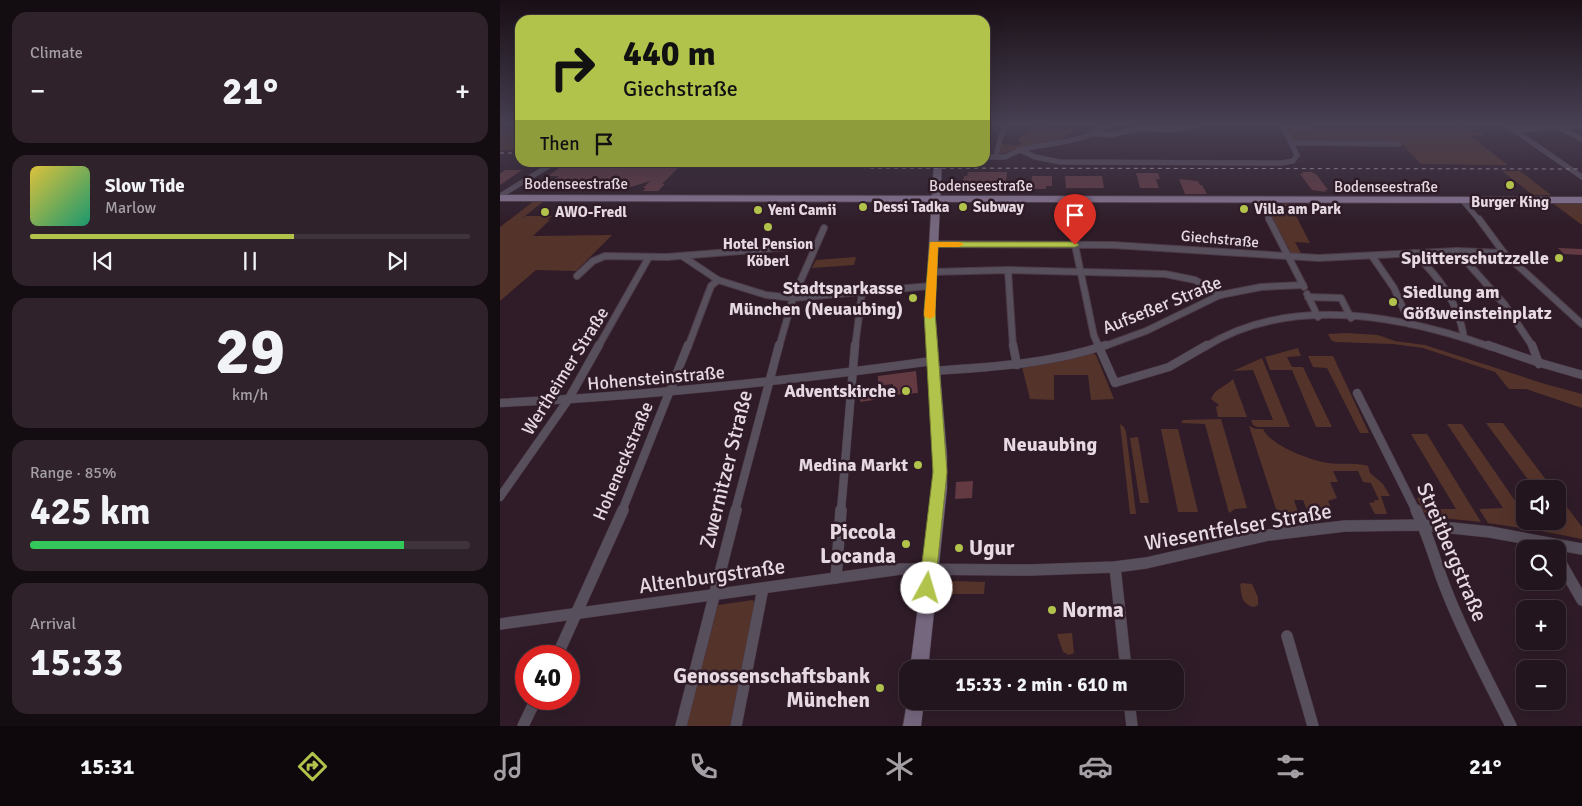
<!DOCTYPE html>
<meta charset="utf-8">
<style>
:root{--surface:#23151e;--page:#2f222b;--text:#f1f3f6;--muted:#a39fa4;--line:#40343c;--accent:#b2c34c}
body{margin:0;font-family:Signika,sans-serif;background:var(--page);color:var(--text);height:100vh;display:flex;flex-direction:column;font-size:19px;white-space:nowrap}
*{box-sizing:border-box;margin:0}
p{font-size:16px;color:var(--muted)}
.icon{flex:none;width:28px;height:28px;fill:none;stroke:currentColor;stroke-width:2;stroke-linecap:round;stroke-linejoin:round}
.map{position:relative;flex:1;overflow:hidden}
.details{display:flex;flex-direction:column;gap:12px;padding:12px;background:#130c10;width:500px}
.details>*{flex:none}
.hud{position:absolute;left:15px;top:15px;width:475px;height:152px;border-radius:15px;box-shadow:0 5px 20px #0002,0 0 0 1px var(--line);background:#b2c34c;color:#111;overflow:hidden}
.controls{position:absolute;left:1016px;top:480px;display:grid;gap:10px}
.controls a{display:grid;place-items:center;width:50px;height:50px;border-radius:10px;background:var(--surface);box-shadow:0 5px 20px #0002,0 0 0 1px var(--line);font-size:25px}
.speed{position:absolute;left:15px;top:645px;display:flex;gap:10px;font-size:25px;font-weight:700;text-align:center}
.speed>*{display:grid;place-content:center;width:65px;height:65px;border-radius:50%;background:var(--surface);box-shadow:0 5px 20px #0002,0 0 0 1px var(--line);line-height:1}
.speed .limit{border:8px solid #d22;background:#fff;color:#111}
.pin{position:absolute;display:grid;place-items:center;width:42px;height:42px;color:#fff;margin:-51px -21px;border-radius:50% 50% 50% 0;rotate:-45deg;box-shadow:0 0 5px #0007}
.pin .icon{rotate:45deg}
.me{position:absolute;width:55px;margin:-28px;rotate:6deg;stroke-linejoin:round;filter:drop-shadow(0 0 4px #0008)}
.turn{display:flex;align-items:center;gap:18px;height:105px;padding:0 25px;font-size:22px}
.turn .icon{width:65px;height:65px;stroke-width:2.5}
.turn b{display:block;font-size:35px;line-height:42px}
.then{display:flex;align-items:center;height:48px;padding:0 25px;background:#0003;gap:10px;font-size:19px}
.big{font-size:38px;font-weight:700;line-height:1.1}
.details .widget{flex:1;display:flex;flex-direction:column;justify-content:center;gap:8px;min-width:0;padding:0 18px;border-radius:15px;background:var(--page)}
.details .dial{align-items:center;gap:0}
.dial b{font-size:65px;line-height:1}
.song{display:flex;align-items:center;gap:15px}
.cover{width:60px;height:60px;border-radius:8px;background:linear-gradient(135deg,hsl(50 70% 55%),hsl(160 70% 35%))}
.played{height:5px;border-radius:2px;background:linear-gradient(90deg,var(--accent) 60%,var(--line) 60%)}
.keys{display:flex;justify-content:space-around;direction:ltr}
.heat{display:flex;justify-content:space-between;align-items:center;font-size:28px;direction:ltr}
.charge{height:8px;border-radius:4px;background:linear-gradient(90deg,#34c759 85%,var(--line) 0)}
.trip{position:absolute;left:399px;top:660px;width:285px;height:50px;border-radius:15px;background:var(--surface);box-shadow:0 5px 20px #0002,0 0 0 1px var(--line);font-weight:700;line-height:50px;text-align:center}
.tab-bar{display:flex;height:80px;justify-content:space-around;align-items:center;background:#0e080c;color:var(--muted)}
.tab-bar .icon{width:35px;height:35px}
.tab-bar .active{color:var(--accent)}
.tab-bar b{font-size:22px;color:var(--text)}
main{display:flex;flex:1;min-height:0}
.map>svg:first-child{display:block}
</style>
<main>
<section class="details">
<div class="widget"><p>Climate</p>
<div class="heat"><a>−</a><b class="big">21°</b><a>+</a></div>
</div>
<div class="widget">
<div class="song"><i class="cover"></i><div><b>Slow Tide</b><p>Marlow</p></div></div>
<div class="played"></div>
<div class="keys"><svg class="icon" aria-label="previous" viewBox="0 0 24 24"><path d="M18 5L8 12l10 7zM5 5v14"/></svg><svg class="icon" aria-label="pause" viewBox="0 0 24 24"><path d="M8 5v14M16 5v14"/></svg><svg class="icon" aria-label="next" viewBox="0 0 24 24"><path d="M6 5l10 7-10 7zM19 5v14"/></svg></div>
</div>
<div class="widget dial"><b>29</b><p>km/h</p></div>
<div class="widget"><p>Range · 85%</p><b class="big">425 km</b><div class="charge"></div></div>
<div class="widget"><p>Arrival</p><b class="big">15:33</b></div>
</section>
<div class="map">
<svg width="1082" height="726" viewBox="0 0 1082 726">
<rect width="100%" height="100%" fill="#2f1c28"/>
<g fill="#54332a">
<rect x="0" y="123" width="20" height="27"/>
<path d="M542,123H585L581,128L562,139L538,143L500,154L501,144L520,145L521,142L518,141C522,133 535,132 542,123Z"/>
<path d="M782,123H953C964,131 974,128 985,135L970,136L1008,165L921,164L903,145L900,144H793Z"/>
<path d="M1002,171H1020L1051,195H1033Z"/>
<path d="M34,201H44L20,220L26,216H52L47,220H50L33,236L112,235L76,271L36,270L0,301V227Z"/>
<path d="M765,204H790L810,243L795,242L802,255H792Z"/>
<path d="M1054,204H1082V225Z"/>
<path d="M356,257L354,265L312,268L316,260Z"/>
<path d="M847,333L878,335L895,341L925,345L1045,384L1082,394V408L1026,389H1009L995,372L923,348L893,344L835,342L831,340L828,334Z"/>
<path d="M798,348L801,356L787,357L792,367H803L832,427H816L792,370H770L765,357Z"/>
<path d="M592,353L596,355L614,399L591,400L588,375H554V400L530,399L522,367Z"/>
<path d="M808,356H833L869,433H860L827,368L813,367Z"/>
<path d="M762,358L790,427H757L753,425L751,420H773L753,370L733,371Z"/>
<path d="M733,379L747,417H718L716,407L719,405L711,399C715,388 725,387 733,379Z"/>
<path d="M721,419L747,508L735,509L729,513L705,424L681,423L683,420Z"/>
<path d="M986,423H1003L1053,489H1035Z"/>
<path d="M620,424L624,427L626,432L636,514H630Z"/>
<path d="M947,424H962L1025,515V521H1029L1035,530L988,523L979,509L1003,508Z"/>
<path d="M749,426L756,429H763C770,445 811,461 828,463C842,465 855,462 868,466L870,473L883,484L890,496H881L887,514H875L869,503L875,502L874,500H879L871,483L863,482L858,471H833L838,482H830L837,498L828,501L831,507L827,508L830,516L810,518L803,500H794L800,518L777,522L779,510L776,509Z"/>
<path d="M661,429H678L698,512H678Z"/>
<path d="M911,434H927L981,522L933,517L924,512L917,498H928L934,509H956Z"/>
<path d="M638,437L649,503H640L630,438Z"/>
<path d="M1058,495L1082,527V539L1041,531L1039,527H1063L1058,519Z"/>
<path d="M451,581L485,582L484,594H441L442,587Z"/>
<path d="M742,583L752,584L758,597V605L754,607C741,604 742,596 740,585Z"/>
<path d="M253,600L255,604L230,726H186L218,605Z"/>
<path d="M572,633L574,653L569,655L563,652L557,634Z"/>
</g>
<g fill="#633a42">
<path d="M788,123H807L812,131H792Z"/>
<path d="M71,167H179L162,184H165L158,191H143L146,188H143L150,181L124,189H116L125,181H53L59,176H48L59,168Z"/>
<path d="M5,170H22L0,185V174Z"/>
<path d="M468,172H507L506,185H462L464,176H467Z"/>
<path d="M802,172H812L817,175L828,190H825L826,192L812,190L800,174H803Z"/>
<path d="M636,173H658L660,179H656L659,188H640Z"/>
<path d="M532,176H552V186H546V189H531Z"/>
<path d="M565,176H602L604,188H566Z"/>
<path d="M679,179L698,181L700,185H702L707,194H685Z"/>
<path d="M1058,248L1082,249V255L1064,254Z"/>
<path d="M416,371L418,393L393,395V384L378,386V376Z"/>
<path d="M375,391L374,400L360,402L361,393Z"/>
<path d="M473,481L472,498L455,499L456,482Z"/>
</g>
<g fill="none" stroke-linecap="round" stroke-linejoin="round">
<defs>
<g id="street-far3">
<path d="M1004,123L1082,177"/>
<path d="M1060,128L1082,139"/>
<path d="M1014,130L1082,125"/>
<path d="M593,134L611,135L641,128L670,130L710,123"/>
<path d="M791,143L899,144"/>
<path d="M520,150C550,142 585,144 609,123"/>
<path d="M496,155L501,136L508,123"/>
<path d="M485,157H505L520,150L535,157L560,162L781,163L793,161L797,155L781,123"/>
<path d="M0,196L55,162"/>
<path d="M759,200L770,221"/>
<path d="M962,200L980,221"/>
</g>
<g id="street-far2">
<path d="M769,219L804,287"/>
<path d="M979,219L1004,253L1082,324"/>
<path d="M433,244L613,245L819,258L957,251L1004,253"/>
<path d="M575,245L594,336L599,347"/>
<path d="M957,251L1005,305L1033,347"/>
<path d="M914,253C939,277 958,302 964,337"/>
<path d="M182,256L218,280L266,295L293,298L430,286"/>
<path d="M872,256L894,288L910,324"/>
<path d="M508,270L513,347"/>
<path d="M431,272L508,270L665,274L695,280L721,295"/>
<path d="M77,276L93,261L105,256L167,257L316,245"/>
<path d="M807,294L818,317"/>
<path d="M808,297L841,298L851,318"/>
<path d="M98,347L149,257"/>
<path d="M188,347L211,286L218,280"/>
<path d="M279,347L293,298L324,228"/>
<path d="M355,347L362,292"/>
<path d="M602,347L646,331L720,295L761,287L803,285"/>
<path d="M705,347C790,294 903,316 991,347"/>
</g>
<g id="street-far1">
<path d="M513,345L517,365"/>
<path d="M598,345L615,383L669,367L707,345"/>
<path d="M988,345L1037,362L1082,375"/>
<path d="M1032,345L1039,364"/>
<path d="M433,371C491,367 550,364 606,345"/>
<path d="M857,393L916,511"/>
<path d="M0,403C145,396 288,381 432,361"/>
<path d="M0,497L68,400L99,345"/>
<path d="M122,511L188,345"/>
<path d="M235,511L279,345"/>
<path d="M341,511L355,345"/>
</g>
<g id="street">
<path d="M916,510C929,536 936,565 947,592C965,638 989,682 1011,726"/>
<path d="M1058,558L1082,600"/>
<path d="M615,567L626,669"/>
<path d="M336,578L341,510"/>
<path d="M0,624L401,569L531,570L615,567L646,563L769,535L845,526L923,525L990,532L1082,549"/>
<path d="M787,636L813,726"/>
<path d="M57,656L123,510"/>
<path d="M629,701L632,726"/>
<path d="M23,726L36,699"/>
<path d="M181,726L236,510"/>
<path d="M236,726L263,588"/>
</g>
<g id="secondary">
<path d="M434,162H442L435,313L447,456V488L428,669H410L433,488V456L425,313Z"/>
<path d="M408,697V701H424L421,726H403Z"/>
</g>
<path id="primary" d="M0,195L1082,197V203L0,201Z"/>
</defs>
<use href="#street-far3" stroke="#4c3a46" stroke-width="5.5"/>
<use href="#street-far2" stroke="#4c3a46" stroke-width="8"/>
<use href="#street-far1" stroke="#4c3a46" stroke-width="9"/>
<use href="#street" stroke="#4c3a46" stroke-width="12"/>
<use href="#secondary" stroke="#4c3a46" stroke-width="1"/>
<use href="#primary" stroke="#4c3a46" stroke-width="2"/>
<use href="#street-far3" stroke="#584f5d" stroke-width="5"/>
<use href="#street-far2" stroke="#584f5d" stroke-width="6"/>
<use href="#street-far1" stroke="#584f5d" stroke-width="8"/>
<use href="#street" stroke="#584f5d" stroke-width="11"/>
<use href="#secondary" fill="#75677e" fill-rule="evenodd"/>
<use href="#primary" fill="#8c7997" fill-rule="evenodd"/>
<g stroke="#bdafb8" stroke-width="1" stroke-dasharray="4 4" stroke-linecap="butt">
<path d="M0,153H20"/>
<path d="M250,162L373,168L1082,169"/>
</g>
</g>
<linearGradient id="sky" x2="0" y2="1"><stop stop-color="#1a0f16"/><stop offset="0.55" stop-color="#474053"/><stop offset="1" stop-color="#474053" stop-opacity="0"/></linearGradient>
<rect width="1082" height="225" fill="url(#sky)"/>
<path fill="#b2c34c" stroke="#747f31" d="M430,242H575L579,245L575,247H438L435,312L447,472L435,588L433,593L427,595L421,593L419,588L433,472L424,312Z"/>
<path fill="#f59e0b" d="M430,242H459L464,244L459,247H438L435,316L430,319L424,316Z"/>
<g fill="#b2c34c" stroke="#2f1c28" stroke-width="2">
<circle cx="1010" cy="185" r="5"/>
<circle cx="363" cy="207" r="5"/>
<circle cx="463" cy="207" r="5"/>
<circle cx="744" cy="209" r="5"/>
<circle cx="258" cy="210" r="5"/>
<circle cx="45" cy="212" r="5"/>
<circle cx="268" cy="227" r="5"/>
<circle cx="1059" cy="258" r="5"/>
<circle cx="413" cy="298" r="5"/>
<circle cx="893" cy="302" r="5"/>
<circle cx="406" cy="391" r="5"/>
<circle cx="418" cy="465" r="5"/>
<circle cx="406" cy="544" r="5"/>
<circle cx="459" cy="548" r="5"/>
<circle cx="552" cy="610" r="5"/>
<circle cx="380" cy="688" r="5"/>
</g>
<g text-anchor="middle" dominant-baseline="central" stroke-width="5" stroke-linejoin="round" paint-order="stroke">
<g font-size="15" fill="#e6d9e1" stroke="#2f1c28">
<text x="76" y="184">Bodenseestraße</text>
<text x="481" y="186">Bodenseestraße</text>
<text x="886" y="187">Bodenseestraße</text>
<text transform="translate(720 239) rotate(5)">Giechstraße</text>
</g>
<g font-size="15" font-weight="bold" fill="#e6d9e1" stroke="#2f1c28" text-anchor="start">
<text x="1010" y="202" text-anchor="middle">Burger King</text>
<text x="373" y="207">Dessi Tadka</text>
<text x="473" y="207">Subway</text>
<text x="754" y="209">Villa am Park</text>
<text x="268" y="210">Yeni Camii</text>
<text x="55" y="212">AWO-Fredl</text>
<text x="268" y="244" text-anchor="middle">Hotel Pension<tspan x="268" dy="17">Köberl</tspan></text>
</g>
<g font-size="18" font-weight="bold" fill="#e6d9e1" stroke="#2f1c28" text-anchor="end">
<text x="1049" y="258">Splitterschutzzelle</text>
<text x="403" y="288">Stadtsparkasse<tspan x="403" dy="21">München (Neuaubing)</tspan></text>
<text x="903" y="292" text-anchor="start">Siedlung am<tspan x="903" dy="21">Gößweinsteinplatz</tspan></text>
<text x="396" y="391">Adventskirche</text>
<text x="408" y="465">Medina Markt</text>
</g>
<g font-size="18" fill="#e6d9e1" stroke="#2f1c28">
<text transform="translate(662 305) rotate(-22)">Aufseßer Straße</text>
<text transform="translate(65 371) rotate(-58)">Wertheimer Straße</text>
<text transform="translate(156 378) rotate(-5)">Hohensteinstraße</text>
<text transform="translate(123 461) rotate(-67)">Hoheneckstraße</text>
</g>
<g font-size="20" font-weight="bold" fill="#e6d9e1" stroke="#2f1c28">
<text x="550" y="444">Neuaubing</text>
</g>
<g font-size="21" fill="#e6d9e1" stroke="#2f1c28">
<text transform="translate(226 469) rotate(-76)">Zwernitzer Straße</text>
<text transform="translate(738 527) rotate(-10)">Wiesentfelser Straße</text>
<text transform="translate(952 552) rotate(67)">Streitbergstraße</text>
<text transform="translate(212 576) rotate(-8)">Altenburgstraße</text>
</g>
<g font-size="21" font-weight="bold" fill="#e6d9e1" stroke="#2f1c28" text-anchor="end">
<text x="396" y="532">Piccola<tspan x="396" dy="24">Locanda</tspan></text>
<text x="469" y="548" text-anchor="start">Ugur</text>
<text x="562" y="610" text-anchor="start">Norma</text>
<text x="370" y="676">Genossenschaftsbank<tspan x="370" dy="24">München</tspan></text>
</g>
</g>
</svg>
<div class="controls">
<a><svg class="icon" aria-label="sound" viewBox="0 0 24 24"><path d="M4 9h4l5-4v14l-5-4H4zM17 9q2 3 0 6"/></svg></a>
<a><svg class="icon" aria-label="search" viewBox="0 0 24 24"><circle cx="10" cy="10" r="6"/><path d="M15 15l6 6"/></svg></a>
<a>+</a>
<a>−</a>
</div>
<div class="speed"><div class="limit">40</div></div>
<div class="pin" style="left:575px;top:245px;background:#d93025"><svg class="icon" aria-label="arrive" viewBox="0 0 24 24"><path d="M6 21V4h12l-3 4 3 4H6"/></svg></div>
<svg class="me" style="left:427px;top:588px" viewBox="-20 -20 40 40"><circle r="19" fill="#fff"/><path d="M0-13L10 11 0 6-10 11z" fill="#b2c34c"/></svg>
<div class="trip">15:33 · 2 min · 610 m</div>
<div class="hud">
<div class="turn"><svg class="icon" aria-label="right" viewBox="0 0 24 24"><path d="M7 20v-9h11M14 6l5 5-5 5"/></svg><div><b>440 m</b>Giechstraße</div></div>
<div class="then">Then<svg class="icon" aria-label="arrive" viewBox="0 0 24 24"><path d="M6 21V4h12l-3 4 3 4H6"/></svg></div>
</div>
</div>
</main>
<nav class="tab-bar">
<b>15:31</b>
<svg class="icon active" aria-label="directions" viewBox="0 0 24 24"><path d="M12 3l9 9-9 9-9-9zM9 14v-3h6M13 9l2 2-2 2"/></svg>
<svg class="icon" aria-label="music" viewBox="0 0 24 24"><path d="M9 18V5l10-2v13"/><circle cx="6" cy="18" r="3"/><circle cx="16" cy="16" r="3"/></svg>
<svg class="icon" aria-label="phone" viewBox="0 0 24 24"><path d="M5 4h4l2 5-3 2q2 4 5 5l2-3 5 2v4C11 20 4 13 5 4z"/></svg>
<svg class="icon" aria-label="climate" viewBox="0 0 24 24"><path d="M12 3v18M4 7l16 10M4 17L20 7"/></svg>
<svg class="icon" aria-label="car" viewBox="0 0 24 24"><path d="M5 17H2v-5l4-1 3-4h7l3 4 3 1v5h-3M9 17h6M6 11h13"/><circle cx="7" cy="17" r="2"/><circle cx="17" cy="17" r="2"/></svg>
<svg class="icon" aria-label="filters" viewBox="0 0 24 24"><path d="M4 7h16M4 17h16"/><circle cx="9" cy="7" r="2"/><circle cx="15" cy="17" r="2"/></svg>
<b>21°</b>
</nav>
